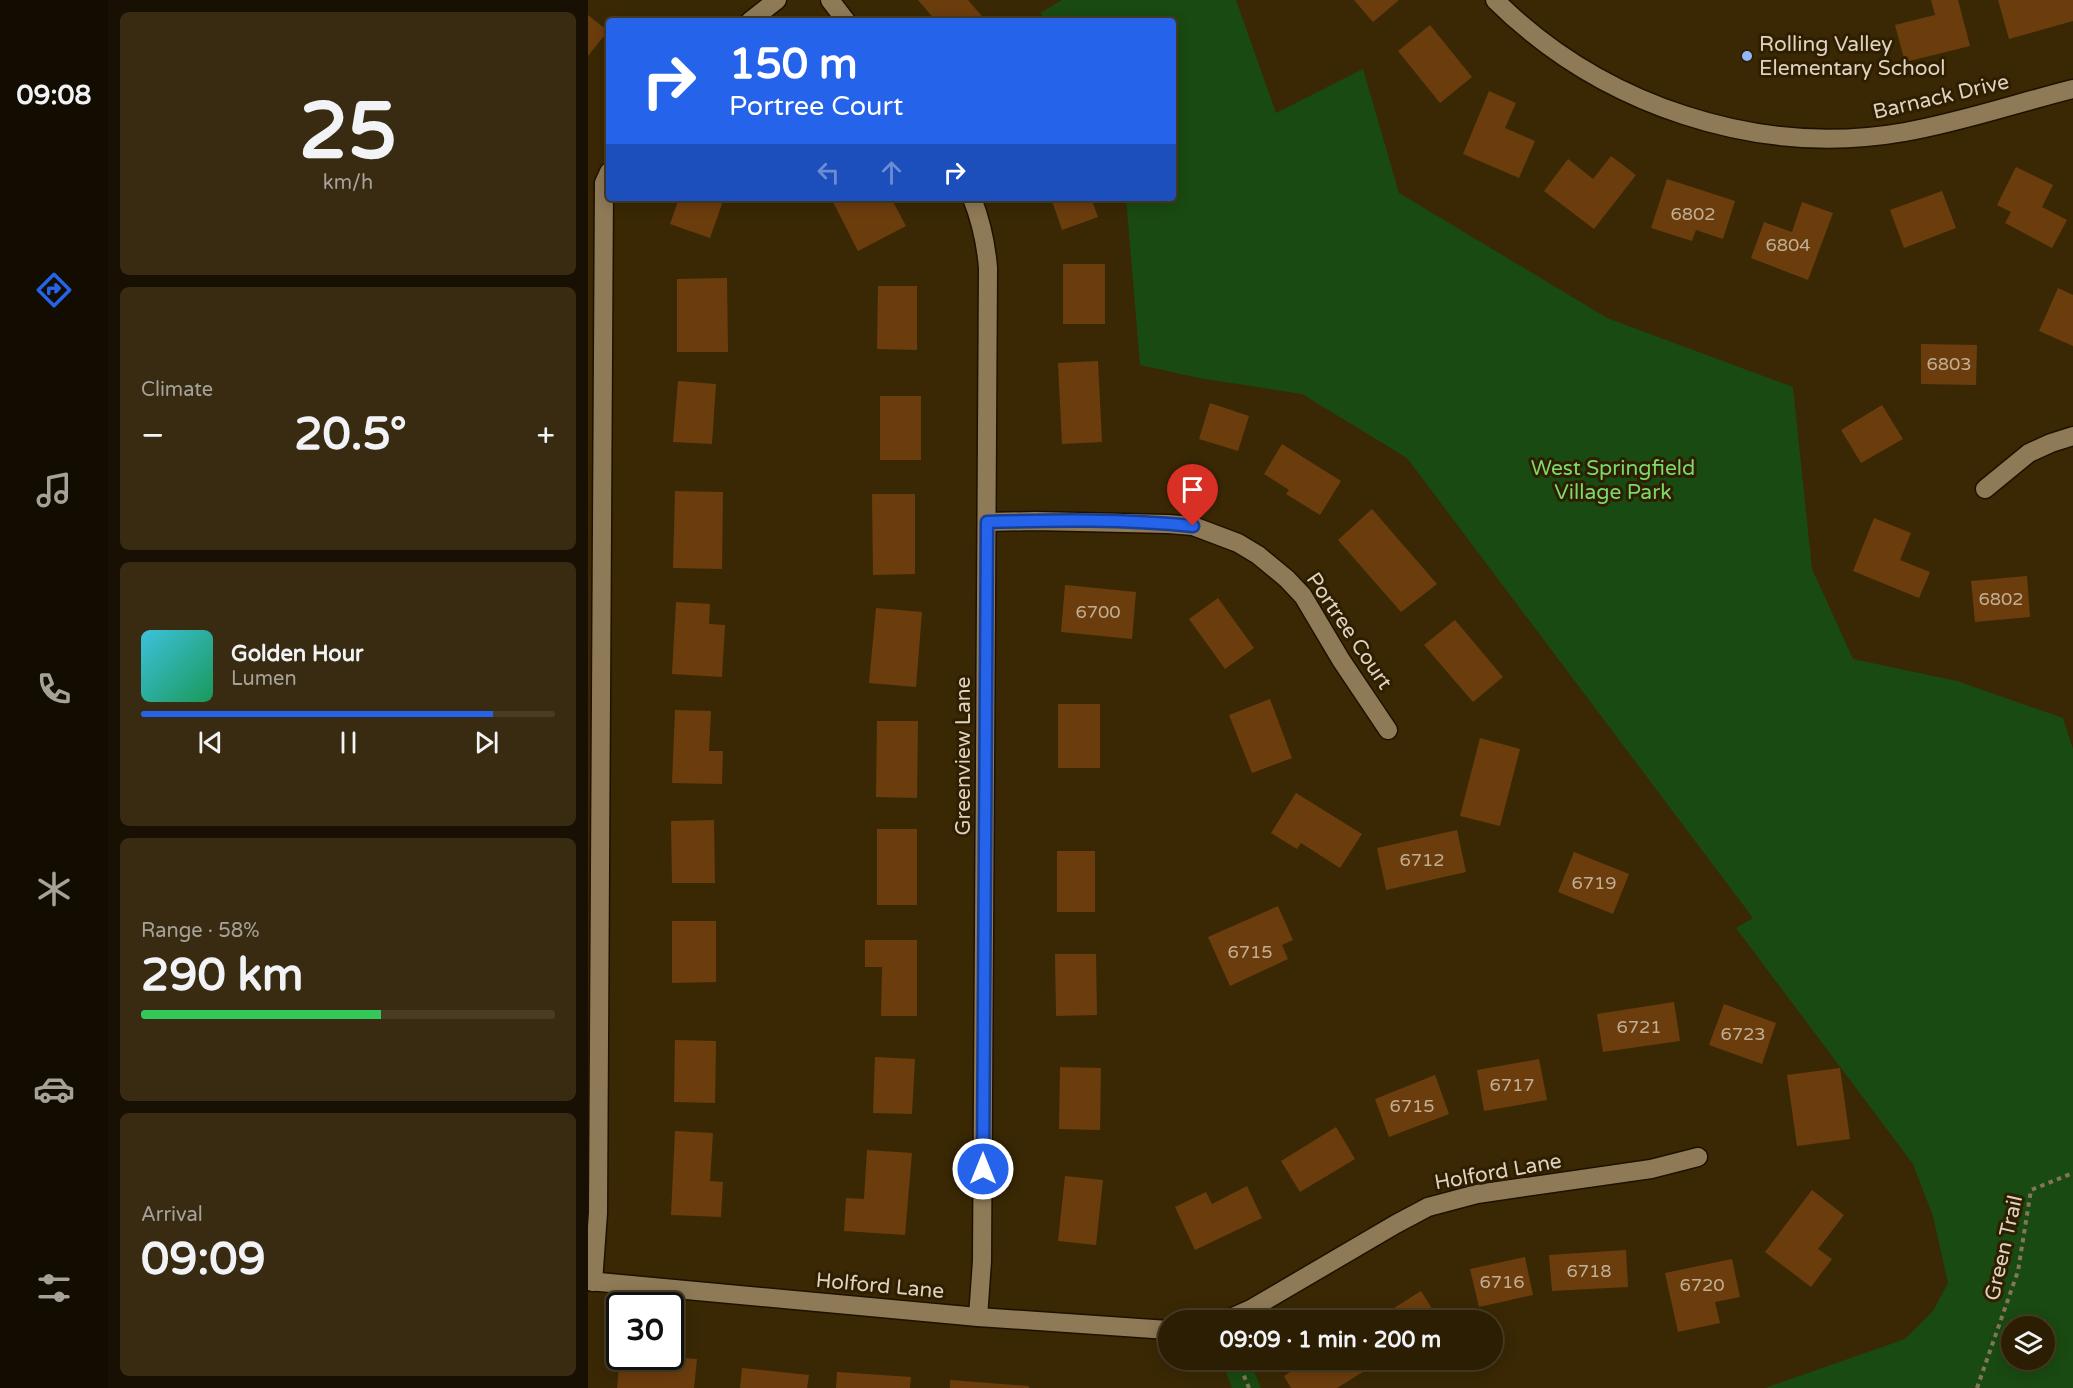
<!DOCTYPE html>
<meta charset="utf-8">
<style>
:root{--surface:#2c1e03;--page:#382b12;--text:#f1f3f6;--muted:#a6a29a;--line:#483c25;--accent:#2563eb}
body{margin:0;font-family:"Varela Round",sans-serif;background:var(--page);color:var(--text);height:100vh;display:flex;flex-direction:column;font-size:22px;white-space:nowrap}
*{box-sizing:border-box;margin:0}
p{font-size:20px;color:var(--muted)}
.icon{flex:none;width:33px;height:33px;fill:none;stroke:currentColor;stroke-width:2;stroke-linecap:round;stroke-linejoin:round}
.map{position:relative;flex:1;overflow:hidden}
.side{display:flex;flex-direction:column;gap:12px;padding:12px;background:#181002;width:480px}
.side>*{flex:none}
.banner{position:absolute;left:18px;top:18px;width:570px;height:183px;border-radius:6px;box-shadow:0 3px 15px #0003,0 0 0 2px var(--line);background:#2563eb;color:#fff;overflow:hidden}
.fabs{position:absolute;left:1413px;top:1316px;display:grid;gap:12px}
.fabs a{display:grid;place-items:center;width:54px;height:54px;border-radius:50%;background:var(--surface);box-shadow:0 3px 15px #0003,0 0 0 2px var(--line);font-size:30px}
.speed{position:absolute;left:18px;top:1292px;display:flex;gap:12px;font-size:30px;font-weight:700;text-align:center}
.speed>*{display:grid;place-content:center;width:78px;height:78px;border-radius:50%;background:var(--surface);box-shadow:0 3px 15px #0003,0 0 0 2px var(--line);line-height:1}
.speed .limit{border:3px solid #111;border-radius:9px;background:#fff;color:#111}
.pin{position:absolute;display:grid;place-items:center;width:51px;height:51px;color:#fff;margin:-62px -26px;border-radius:50% 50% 50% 0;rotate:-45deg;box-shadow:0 0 6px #0007}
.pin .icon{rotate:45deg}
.me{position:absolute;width:66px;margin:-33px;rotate:0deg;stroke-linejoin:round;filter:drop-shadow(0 0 4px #0008)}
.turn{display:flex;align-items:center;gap:21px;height:126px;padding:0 24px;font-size:27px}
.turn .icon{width:78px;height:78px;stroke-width:2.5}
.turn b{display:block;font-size:42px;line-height:51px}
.lanes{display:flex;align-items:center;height:57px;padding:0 24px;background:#0003;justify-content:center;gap:30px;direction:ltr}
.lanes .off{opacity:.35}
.big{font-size:45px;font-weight:800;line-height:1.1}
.side .card{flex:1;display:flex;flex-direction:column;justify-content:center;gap:9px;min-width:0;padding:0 21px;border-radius:9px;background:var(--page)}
.side .dial{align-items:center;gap:0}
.dial b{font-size:78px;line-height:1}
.song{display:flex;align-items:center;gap:18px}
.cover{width:72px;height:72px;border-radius:9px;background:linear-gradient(135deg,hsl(190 70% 55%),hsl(150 70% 35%))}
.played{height:6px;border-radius:3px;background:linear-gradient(90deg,var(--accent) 85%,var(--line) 85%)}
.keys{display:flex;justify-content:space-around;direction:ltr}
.heat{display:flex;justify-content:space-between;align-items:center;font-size:33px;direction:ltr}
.charge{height:9px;border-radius:4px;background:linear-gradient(90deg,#34c759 58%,var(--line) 0)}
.trip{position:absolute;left:570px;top:1310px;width:345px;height:60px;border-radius:30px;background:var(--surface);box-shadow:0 3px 15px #0003,0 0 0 2px var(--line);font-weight:800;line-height:60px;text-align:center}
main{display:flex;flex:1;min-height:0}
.menu{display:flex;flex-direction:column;width:108px;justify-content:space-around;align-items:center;background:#120c01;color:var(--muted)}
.menu .icon{width:42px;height:42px}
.menu .current{color:var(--accent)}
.menu b{font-size:27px;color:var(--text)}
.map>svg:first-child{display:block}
</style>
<main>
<nav class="menu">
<b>09:08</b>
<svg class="icon current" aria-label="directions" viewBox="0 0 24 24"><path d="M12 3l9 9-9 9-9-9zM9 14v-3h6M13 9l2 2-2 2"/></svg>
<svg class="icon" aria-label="music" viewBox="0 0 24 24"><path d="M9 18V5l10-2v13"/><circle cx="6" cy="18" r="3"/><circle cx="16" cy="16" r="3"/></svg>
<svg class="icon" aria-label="phone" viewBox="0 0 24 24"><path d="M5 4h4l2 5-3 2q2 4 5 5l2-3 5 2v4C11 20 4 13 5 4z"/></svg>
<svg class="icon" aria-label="climate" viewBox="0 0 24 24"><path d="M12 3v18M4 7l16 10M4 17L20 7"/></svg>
<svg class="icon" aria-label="car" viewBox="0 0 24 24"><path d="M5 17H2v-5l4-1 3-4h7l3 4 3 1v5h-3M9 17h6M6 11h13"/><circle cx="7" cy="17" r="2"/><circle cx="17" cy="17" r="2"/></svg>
<svg class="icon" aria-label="filters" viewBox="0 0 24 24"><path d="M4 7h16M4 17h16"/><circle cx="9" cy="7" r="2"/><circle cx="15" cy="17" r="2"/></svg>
</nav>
<section class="side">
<div class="card dial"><b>25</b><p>km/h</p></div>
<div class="card"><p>Climate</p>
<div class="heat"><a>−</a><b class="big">20.5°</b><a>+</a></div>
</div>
<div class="card">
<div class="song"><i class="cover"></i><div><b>Golden Hour</b><p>Lumen</p></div></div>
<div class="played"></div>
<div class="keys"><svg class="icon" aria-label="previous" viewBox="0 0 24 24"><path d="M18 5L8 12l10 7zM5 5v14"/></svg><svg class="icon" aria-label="pause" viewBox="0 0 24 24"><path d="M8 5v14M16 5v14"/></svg><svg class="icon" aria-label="next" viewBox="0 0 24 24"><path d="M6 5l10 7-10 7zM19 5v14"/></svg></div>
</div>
<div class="card"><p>Range · 58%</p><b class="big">290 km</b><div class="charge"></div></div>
<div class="card"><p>Arrival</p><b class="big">09:09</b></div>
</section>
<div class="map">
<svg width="1485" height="1388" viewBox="0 0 1485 1388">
<rect width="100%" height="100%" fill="#3a2804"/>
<g fill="#194a11" fill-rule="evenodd">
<path d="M474,0H648L688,113L775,69L811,193L1019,318L1205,387L1224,569L1265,659L1369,681L1475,718L1485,749V1388H1177L1317,1339L1345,1311L1360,1283L1345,1216L1325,1164L1148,928L1165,918L819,458L714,394L611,378L552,365L538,198H585V21H458L452,13ZM1424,1326H1456V1359H1424Z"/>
<path d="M633,1359H661L673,1388H644Z"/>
</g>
<g fill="#6b3d0d">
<path d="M330,0H380L398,21H348Z"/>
<path d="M766,0H811L785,22Z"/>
<path d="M1343,0H1370L1382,46L1317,62L1307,25L1347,15Z"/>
<path d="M1410,0H1485V21L1421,39Z"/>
<path d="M0,15L20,31L0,56Z"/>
<path d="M842,25L884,77L852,103L810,51Z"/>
<path d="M901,91L928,103L917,128L947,141L931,178L875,154Z"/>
<path d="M1023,156L1048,175L1006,229L956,191L980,159L1005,179Z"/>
<path d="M1428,167L1465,185L1454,207L1479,220L1464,248L1417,223L1423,212L1409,205Z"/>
<path d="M1079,179L1147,201L1135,239L1108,230L1104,241L1063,228Z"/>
<path d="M1354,191L1368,228L1316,248L1302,210Z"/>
<path d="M91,198H136L122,238L82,224Z"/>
<path d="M243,198H303L318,226L270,251Z"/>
<path d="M463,198H503L510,217L474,230Z"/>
<path d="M1214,202L1245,213L1220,280L1163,258L1176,222L1204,232Z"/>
<rect x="475" y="264" width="42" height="60"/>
<path d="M139,278L140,352H89V279Z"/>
<path d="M290,286H329V350L289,349Z"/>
<path d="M1470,288L1485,295V346L1451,331Z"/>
<path d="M1333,344L1389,345L1388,385L1333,384Z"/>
<path d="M510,361L514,442L474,444L470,363Z"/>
<path d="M90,381L128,384L124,444L85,442Z"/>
<rect x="292" y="396" width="41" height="64"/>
<path d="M622,403L661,416L650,451L611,439Z"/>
<path d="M1294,405L1315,439L1273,463L1253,430Z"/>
<path d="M694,444L753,481L732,515L698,494L701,490L676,474Z"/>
<path d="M87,491L135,492L134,569L85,568Z"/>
<path d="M284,494H327V574L285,575Z"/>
<path d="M784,509L849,584L813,612L750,540Z"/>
<path d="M1286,518L1323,533L1312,560L1342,572L1331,598L1265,571Z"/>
<path d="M1439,576L1442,617L1387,622L1383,581Z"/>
<path d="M477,585L548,592L544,639L473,632Z"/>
<path d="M630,598L666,648L637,669L601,619Z"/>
<path d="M88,602L122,604L121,624L137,625L134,677L84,674Z"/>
<path d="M288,608L334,612L328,687L281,683Z"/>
<path d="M867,620L915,677L885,702L836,645Z"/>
<path d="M682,699L704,758L664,773L641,715Z"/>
<rect x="470" y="704" width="42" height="64"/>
<path d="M87,710L123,711L121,751H135L134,784L84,783Z"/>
<path d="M289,721H330L329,798L288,797Z"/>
<path d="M892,738L932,749L912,826L872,816Z"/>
<path d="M708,793L774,834L752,868L713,843L709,849L683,833Z"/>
<path d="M126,820L127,883H84L83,821Z"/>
<rect x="289" y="829" width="40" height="76"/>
<path d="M869,830L878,872L798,890L789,848Z"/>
<rect x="469" y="851" width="38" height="61"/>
<path d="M986,852L1041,874L1025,914L970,892Z"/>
<path d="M690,906L705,940L694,945L700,959L642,986L620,937Z"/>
<path d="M84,921H128V982L84,983Z"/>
<path d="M277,940H329V1016H293L294,967H277Z"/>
<path d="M467,954H508L509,1015L468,1016Z"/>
<path d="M1086,1002L1092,1041L1015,1052L1009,1014Z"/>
<path d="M1136,1004L1188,1023L1174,1064L1121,1045Z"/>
<path d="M87,1040L128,1041L127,1103L86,1102Z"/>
<path d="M287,1057L327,1059L324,1114L285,1113Z"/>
<path d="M951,1059L959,1100L896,1111L889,1070Z"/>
<path d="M472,1067L513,1068L512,1130L471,1129Z"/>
<path d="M1252,1068L1262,1139L1209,1146L1199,1075Z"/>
<path d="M847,1075L861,1114L801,1137L787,1099Z"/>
<path d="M748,1127L767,1159L712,1192L693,1161Z"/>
<path d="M87,1131L125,1133L122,1181L135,1182L133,1217L83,1215Z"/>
<path d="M279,1150L324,1153L317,1235L256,1231L258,1198L276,1199Z"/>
<path d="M477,1176L515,1180L508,1245L470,1241Z"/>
<path d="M659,1186L674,1218L607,1250L587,1207L618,1192L624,1204Z"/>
<path d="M1224,1190L1256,1215L1230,1249L1244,1259L1223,1287L1177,1252Z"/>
<path d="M1038,1250L1040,1287L964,1291L961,1255Z"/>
<path d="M937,1257L945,1295L891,1307L882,1269Z"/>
<path d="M1144,1259L1152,1297L1127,1302L1132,1323L1090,1332L1077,1273Z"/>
<path d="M833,1291L851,1320H787Z"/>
<path d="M32,1356H73L109,1359L106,1388H29Z"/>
<path d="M723,1359H771L778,1370L749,1388H703L696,1376Z"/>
<path d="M154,1368L221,1375L219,1388H152Z"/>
<path d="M249,1372L323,1377L322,1388H248Z"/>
<path d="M362,1380L441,1386V1388H362Z"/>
</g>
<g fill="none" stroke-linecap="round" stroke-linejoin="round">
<defs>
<g id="minor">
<path d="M242,0L258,21"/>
<path d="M907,0C1013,105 1169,158 1317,132C1374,122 1429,103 1485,89"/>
<path d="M162,21L189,0"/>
<path d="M384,198C393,221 398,243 400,268L394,1261L390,1317"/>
<path d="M1397,489L1441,453L1463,443L1485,436"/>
<path d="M399,522L447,521L580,524L605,526L650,543L670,555L699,579L715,596L753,660L800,730"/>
<path d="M0,1281L390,1317L580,1330"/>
<path d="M5,1282L10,1213L16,183L21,172"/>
<path d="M638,1320L663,1309L808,1224L840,1207L889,1194L1063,1169L1110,1157"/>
</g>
</defs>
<use href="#minor" stroke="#1e1100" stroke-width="21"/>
<g stroke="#847559" stroke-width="4" stroke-dasharray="4.5 4.5" stroke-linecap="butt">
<path d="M649,1359L661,1388"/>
<path d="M1389,1388L1430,1271L1443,1190L1485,1173"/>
</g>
<use href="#minor" stroke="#8f7a57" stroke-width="18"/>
</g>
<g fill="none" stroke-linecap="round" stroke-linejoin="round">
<defs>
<path id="route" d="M395,1169L399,522C467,520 537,519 605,526"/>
</defs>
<use href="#route" stroke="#184099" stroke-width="15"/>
<use href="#route" stroke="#2563eb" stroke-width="10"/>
</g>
<circle fill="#90b8fd" stroke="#2f1e00" stroke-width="2" cx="1159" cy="56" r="6"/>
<g text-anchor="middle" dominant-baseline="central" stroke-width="6" stroke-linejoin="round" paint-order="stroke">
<g font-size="18" fill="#c1ae93">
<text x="1105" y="214">6802</text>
<text x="1200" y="245">6804</text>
<text x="1361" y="364">6803</text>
<text x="1413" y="599">6802</text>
<text x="510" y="612">6700</text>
<text x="834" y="860">6712</text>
<text x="1006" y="883">6719</text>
<text x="662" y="952">6715</text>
<text x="1051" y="1027">6721</text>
<text x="1155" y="1034">6723</text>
<text x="924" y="1085">6717</text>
<text x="824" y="1106">6715</text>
<text x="1001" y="1271">6718</text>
<text x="914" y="1282">6716</text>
<text x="1114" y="1285">6720</text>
</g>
<g font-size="21" fill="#ded3c0" stroke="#2f1e00" text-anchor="start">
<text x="1171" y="44">Rolling Valley<tspan x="1171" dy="24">Elementary School</tspan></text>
</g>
<g font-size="21" fill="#ded3c0" stroke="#2f1e00">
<text transform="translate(1353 97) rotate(-13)">Barnack Drive</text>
<text transform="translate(761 631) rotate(56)">Portree Court</text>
<text transform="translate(375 756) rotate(-90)">Greenview Lane</text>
<text transform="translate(910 1172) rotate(-10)">Holford Lane</text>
<text transform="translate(1416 1248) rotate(-77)">Green Trail</text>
<text transform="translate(292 1286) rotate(5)">Holford Lane</text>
</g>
<g font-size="21" fill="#7ada6a" stroke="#2f1e00">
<text x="1025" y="468">West Springfield<tspan x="1025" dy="24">Village Park</tspan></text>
</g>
</g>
</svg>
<div class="fabs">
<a><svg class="icon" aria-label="layers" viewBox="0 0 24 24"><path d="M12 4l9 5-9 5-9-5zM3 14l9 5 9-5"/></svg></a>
</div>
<div class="speed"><div class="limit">30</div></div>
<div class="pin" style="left:605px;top:526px;background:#d93025"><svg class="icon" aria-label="arrive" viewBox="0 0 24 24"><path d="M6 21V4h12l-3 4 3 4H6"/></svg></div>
<svg class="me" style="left:395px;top:1169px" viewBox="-20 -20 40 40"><circle r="17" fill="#2563eb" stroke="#fff" stroke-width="3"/><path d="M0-11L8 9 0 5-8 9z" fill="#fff"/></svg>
<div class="trip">09:09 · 1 min · 200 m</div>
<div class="banner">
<div class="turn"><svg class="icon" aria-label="right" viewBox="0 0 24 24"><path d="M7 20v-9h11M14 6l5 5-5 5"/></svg><div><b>150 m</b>Portree Court</div></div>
<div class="lanes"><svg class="icon off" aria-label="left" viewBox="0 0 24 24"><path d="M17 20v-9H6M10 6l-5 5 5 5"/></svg><svg class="icon off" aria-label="ahead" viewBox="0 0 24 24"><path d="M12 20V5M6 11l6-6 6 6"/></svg><svg class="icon" aria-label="right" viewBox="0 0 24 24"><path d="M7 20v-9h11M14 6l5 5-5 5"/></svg></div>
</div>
</div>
</main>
